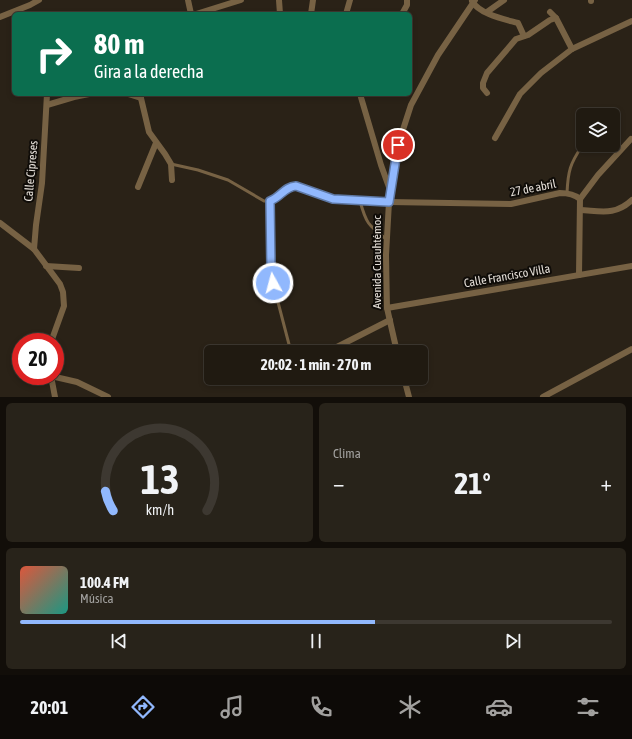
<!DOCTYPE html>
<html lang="es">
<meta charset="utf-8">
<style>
:root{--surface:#201a11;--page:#28231a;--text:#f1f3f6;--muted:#a2a19f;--line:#3d3831;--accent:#91b8fd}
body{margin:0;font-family:"Asap Condensed",sans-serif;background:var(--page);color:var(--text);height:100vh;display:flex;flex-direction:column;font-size:15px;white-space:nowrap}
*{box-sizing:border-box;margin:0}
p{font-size:13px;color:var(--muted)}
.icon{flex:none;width:22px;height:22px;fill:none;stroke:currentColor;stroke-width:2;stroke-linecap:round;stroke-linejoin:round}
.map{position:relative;height:397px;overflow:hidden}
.drawer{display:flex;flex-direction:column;gap:6px;padding:6px;background:#120e09;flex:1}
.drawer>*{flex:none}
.hud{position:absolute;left:12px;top:12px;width:400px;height:84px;border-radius:6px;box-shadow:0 2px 6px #0003,0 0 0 1px var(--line);background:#0b6e4f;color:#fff;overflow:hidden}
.buttons{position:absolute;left:576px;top:108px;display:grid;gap:8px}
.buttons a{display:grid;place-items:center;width:44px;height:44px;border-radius:6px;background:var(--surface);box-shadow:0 2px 6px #0003,0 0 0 1px var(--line);font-size:20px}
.speed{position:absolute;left:12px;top:333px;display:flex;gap:8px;font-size:20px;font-weight:700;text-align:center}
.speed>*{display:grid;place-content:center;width:52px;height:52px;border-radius:50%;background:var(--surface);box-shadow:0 2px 6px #0003,0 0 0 1px var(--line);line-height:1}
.speed .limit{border:6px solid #d22;background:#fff;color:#111}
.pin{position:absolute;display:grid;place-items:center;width:34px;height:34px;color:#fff;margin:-17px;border:2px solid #fff;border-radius:50%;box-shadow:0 1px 4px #0007}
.me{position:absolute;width:44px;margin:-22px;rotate:353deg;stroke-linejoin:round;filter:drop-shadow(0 0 3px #0008)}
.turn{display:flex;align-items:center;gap:14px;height:84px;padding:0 16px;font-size:18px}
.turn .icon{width:52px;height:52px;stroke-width:2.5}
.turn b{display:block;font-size:28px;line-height:34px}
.big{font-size:30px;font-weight:700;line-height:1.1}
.drawer .tile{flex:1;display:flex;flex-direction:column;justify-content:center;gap:6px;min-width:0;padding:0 14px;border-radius:6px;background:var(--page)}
.drawer .dial{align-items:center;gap:0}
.dial svg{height:104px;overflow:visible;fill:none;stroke:var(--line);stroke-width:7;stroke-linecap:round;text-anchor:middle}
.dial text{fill:var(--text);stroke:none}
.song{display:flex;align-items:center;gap:12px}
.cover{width:48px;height:48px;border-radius:6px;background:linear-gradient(135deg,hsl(10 70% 55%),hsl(170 70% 35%))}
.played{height:4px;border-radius:2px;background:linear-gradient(90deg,var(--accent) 60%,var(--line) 60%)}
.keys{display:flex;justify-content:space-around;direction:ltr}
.heat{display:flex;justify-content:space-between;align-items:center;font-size:22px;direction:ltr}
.drawer .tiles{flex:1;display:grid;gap:6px;grid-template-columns:1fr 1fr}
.tile:last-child{grid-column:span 2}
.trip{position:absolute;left:204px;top:345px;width:224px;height:40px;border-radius:6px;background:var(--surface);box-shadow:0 2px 6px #0003,0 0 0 1px var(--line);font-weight:700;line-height:40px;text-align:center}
.dock{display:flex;height:64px;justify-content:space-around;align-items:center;background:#0d0a07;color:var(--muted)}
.dock .icon{width:28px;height:28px}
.dock .on{color:var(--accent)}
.dock b{font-size:18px;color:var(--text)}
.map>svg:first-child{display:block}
</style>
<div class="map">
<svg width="632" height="397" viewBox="0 0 632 397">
<rect width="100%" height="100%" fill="#2a2217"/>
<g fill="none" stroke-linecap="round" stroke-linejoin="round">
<g stroke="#776244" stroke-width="3">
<path d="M171,164L198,170L228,180L264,201C280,202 281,187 296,186L333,199L389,202"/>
<path d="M567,193C568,171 570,164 582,146"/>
<path d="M269,201L271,268L273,283L291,352"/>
<path d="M360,201C366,223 368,225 386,239"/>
</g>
<g stroke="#776244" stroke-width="6">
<path d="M188,0L191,14"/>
<path d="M279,0L280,14"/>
<path d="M591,0V1"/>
<path d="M472,1C479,14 504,19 518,23L524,36"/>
<path d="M487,12L504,0"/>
<path d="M550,12L556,18L572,49"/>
<path d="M196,14L241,0"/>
<path d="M311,14L313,0"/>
<path d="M346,14L350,0"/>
<path d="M402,14L407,5V0"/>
<path d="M0,17L30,5L39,0"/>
<path d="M487,93L483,88V83L487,73L516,39L528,35L550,20L556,18"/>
<path d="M128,94L141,98"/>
<path d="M140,94L149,132L165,154L171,164L172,180"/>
<path d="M360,94L381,165L390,190"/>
<path d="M47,105L74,97L89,94"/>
<path d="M495,138L520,94L541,73L572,49L632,21"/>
<path d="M138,187L156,143"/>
<path d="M580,199L598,175L631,139"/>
<path d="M389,202L511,204L560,193C568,193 574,194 580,199"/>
<path d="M580,210C601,211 615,216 632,200"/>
<path d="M0,223L34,249L60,284L63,292L64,306L51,342"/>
<path d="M34,249L36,225L42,183L47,94"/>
<path d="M46,266L79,268"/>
<path d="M579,275L580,199"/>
<path d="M387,308L632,266"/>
<path d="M330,352L331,350L390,320"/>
<path d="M397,352L387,308L386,255L389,202L398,145L411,105L438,55L475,0"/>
<path d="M51,376L77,382L108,397"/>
<path d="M51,376L55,397"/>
<path d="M341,378L343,383"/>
<path d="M404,378L409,397"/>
<path d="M543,397L632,349"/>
</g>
</g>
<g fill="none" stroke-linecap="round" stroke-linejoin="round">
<defs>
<path id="route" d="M273,283L271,268L270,201C281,197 284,187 296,186L333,199L389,202L398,145"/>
</defs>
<use href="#route" stroke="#5e78a4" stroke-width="10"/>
<use href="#route" stroke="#91b8fd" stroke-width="7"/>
</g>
<g text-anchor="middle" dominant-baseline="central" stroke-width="4" stroke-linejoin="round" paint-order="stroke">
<g font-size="12" fill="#e7e1da" stroke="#0f0c08">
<text transform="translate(31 171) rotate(-85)">Calle Cipreses</text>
<text transform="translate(533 188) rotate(-11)">27 de abril</text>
<text transform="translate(377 262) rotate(-90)">Avenida Cuauhtémoc</text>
<text transform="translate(507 276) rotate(-10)">Calle Francisco Villa</text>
</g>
</g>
</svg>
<div class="buttons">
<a><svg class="icon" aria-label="layers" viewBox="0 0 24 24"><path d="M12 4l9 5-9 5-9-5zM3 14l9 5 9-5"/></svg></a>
</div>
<div class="speed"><div class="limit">20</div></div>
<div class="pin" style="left:398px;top:145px;background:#d93025"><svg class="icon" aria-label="arrive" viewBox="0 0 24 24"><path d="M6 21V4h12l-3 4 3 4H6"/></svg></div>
<svg class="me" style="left:273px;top:283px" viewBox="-20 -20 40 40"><circle r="17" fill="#91b8fd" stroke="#fff" stroke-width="3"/><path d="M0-11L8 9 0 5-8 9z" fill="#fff"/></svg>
<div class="trip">20:02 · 1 min · 270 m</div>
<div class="hud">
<div class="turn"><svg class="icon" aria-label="right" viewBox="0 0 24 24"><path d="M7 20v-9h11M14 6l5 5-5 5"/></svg><div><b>80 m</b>Gira a la derecha</div></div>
</div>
</div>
<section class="drawer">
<div class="tiles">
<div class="tile dial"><svg viewBox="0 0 100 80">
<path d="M14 69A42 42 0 1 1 86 69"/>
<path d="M14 69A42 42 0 0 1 8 54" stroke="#91b8fd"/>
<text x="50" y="56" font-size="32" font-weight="700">13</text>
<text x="50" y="72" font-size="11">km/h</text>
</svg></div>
<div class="tile"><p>Clima</p>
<div class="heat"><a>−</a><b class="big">21°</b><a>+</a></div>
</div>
<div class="tile">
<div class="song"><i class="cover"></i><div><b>100.4 FM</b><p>Música</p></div></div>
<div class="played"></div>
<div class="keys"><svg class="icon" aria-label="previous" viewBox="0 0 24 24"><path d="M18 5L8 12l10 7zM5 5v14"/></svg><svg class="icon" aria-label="pause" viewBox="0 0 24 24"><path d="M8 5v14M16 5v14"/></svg><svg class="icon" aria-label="next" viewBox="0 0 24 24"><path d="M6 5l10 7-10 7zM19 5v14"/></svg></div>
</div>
</div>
</section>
<nav class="dock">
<b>20:01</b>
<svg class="icon on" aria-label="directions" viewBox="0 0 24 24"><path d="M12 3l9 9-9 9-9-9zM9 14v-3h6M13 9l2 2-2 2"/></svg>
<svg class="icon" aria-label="music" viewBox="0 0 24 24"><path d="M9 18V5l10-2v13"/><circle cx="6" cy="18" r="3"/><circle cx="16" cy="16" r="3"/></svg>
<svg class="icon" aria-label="phone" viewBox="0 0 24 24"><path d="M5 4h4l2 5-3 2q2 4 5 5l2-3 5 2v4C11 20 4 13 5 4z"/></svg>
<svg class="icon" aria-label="climate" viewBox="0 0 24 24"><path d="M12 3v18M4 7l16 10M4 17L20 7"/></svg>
<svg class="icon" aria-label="car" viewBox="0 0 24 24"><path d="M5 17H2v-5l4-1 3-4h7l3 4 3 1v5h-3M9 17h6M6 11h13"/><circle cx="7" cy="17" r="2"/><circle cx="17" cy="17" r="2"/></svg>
<svg class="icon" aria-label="filters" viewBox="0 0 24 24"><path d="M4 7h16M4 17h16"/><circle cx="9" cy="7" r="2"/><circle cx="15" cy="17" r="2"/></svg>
</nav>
